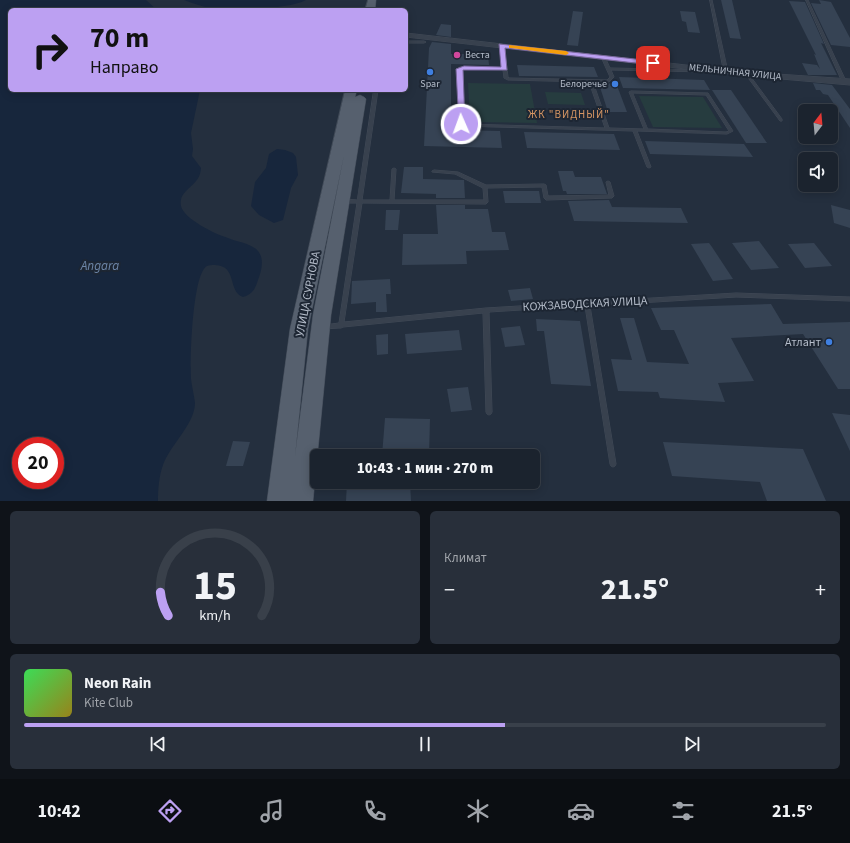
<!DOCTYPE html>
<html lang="ru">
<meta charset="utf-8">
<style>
:root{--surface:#1b232e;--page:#282f3a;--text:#f1f3f6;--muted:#a0a4aa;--line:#39404a;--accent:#bca0f2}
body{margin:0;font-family:"Source Sans 3",sans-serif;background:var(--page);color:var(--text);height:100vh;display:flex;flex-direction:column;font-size:15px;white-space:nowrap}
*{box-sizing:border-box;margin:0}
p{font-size:13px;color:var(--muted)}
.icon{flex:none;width:22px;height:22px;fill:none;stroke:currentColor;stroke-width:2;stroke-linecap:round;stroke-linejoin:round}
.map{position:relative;height:501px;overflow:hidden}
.side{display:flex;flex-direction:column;gap:10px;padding:10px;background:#0f1319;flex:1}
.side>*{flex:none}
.guide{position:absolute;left:8px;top:8px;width:400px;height:84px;border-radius:6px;box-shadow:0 2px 10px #0003,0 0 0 1px var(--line);background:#bca0f2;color:#111;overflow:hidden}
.needle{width:26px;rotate:16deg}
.buttons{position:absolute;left:798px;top:104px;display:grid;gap:8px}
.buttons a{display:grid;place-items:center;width:40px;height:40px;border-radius:6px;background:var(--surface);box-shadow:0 2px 10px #0003,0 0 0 1px var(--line);font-size:20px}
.speed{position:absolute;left:12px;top:437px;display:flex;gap:8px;font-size:20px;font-weight:700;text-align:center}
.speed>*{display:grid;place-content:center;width:52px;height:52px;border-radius:50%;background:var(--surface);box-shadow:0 2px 10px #0003,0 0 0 1px var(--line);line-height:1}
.speed .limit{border:6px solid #d22;background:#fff;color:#111}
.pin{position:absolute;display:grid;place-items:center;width:34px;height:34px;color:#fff;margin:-17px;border-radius:8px;box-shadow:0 2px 6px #0006}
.me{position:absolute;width:44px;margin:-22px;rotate:358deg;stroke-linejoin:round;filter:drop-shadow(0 0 3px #0008)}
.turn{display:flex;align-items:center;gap:14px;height:84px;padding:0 16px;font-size:18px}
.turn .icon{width:52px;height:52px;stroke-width:2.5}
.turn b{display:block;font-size:28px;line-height:34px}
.big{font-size:30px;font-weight:800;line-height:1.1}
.side .tile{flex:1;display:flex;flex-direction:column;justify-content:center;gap:6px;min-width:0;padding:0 14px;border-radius:6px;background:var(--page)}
.side .dial{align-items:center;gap:0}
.dial svg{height:104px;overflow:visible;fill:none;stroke:var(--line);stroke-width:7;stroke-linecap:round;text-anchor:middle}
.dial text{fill:var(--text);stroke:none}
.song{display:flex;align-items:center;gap:12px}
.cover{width:48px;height:48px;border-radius:6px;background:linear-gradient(135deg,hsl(130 70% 55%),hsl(50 70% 35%))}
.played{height:4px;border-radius:2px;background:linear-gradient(90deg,var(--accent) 60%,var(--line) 60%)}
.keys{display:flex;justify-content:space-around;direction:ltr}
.heat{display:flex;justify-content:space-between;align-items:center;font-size:22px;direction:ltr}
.side .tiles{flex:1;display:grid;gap:10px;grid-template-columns:1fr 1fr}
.tile:last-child{grid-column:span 2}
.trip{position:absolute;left:310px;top:449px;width:230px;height:40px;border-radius:6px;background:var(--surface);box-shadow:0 2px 10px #0003,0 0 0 1px var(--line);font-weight:800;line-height:40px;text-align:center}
.dock{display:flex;height:64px;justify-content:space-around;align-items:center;background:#0b0e12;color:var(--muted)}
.dock .icon{width:28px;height:28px}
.dock .current{color:var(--accent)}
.dock b{font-size:18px;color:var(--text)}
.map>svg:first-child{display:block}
</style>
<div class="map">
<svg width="850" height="501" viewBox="0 0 850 501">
<rect width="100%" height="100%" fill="#242f3e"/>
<g fill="#263c3f">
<path d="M468,83L530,84L537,123L470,122Z"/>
<path d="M545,92L581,93L585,105L548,104Z"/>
<path d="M639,96L703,97L722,128L653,127Z"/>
</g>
<g fill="#17263c" fill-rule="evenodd">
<path d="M0,0H146L157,10H10V90H200L191,133L193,149L192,156L201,168C200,188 178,188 181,206C184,219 215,234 228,238C237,242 251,243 258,251C265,259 261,272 258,280C255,290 252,294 243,297C227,291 238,266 215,265C212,265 209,265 207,266C192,274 190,361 191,379C192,387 194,395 195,403C195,424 170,445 163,465C159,476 158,489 158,501H0ZM21,446H55V480H21Z"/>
<path d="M184,0H306C288,10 231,10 211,8C202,7 193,3 184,0Z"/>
<path d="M277,149L285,150L293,153L296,157L298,175L291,188L283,220L274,223L259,215L251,206L255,182L266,168L269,154Z"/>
</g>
<g fill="#364354">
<path d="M721,0H732L741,39L730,38Z"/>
<path d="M819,0L831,2L850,38V47L831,45L811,3L821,4Z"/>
<path d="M789,1L805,2L824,44L821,43L837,75H808L802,63L817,65L820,69L814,54L816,55Z"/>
<path d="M573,11L583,12L578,46L567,45Z"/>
<path d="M680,11L695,12L700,33L688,32L686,22L682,21Z"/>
<path d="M441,24L451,25V37L436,35Z"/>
<path d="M432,42L451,44V54H488L489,65L451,64V130L500,131L502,148L424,146L429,48Z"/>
<path d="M517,65L594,67L598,77L519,76Z"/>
<path d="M619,77L704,80L710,90L623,88Z"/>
<path d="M616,83L627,112H608L599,84Z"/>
<path d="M813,83L832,85L850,109V128L828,95L823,94L820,90H816Z"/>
<path d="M712,90H731L767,143H746Z"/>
<path d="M524,132L614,134L620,150L527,148Z"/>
<path d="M645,141L744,144L753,157L650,154Z"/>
<path d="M404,167H423V179L464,180L465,198H436V194L401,193Z"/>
<path d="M558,171H573L575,177H601L607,194H567L566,191H563Z"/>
<path d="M503,191H539L541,203H505Z"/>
<path d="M609,200L612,207L681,208L688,223L574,221L568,201Z"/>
<path d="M436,205H465V209H488L492,232H505L509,250L466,251L467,264L402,265L403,234H438Z"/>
<path d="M831,205L850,210V228L834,223Z"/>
<path d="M386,210H400L398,230H385Z"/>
<path d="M759,241L779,268L751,270L732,243Z"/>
<path d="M709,243L712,247L733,279L713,281L691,244Z"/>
<path d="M814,243L832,266L805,268L788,244Z"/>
<path d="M390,279L391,294H386L387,312H376V302L351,304L352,281Z"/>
<path d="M530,288L533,299L511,301L508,290Z"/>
<path d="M771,304L783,324L850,322V389H838L803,334L731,338L754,381L718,383L725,402L660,398L658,392L618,391L611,359L632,360L620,318H634L647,362L689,364L674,330H661L651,308Z"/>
<path d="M536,319L580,321L591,386L551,384L544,331H537Z"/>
<path d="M520,326L525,345L505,347L501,328Z"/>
<path d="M459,330L462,350L407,354L405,334Z"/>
<path d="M388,334V354L377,355L376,335Z"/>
<path d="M468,387L472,410L451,412L447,389Z"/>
<path d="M832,413L850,415V451Z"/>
<path d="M385,418L430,419L429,456H382Z"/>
<path d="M233,441L250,442L243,466H226Z"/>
<path d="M663,442L803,449L826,501H767L760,482L672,476Z"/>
<path d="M347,482H410L411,501H346Z"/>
</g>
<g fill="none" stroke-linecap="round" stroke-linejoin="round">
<defs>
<g id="service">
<path d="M710,0H712L728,72L726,73L724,72Z"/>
<path d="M806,0H808L846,81L845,82L842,81Z"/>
<path d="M406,41H424L426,42L424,43H406Z"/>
<path d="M501,44L504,45L508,77L509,78L607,80L610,77L601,57L603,56L605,57L610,68L709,70L710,71L708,72L611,70L614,77L609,82H593L609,128L644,129L629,92L631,91L708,93L733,131L727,134L637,131L651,167L649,168L647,167L633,131L461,126L458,68L460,67L503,68ZM462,69L503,70L504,78L508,80L589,82L605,128L464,124ZM633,93L706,95L729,131L726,132L648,129Z"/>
<path d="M746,73H748L782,119V121H780L746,75Z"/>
<path d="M374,90H378L362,200H390L392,169L394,168L396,169L394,200H484L483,188L455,174L432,172V171L434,170L458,172L486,185L544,184L546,185L548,196L609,195L606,182L608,181L610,182L614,196L612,198L546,200L544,198L542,187L487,188L488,202L486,204L362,203L344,322L486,308L736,293L850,297V301L736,297L590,306L616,464L615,466L613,467L611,466L610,464L585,306L489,312L492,412L491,414L489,415L487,414L486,412L483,313L343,327L341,328H339L324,329H322L321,327L322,325H324L339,323L357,203H343L341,201L343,199L357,200Z"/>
</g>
<path id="tertiary" d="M406,33L747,72L850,79V85L747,76L406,37Z"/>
<g id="primary">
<path d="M368,0H376L375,10H365Z"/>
<path d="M345,90H357L355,97L360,95L364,97L366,99L331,315L313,501H267L290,329ZM344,155L313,315L295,456L308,329Z"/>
</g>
</defs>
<use href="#service" stroke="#414a57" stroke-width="1"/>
<use href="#tertiary" stroke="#414a57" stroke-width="1"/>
<use href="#primary" stroke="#414a57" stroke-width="1"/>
<use href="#service" fill="#38414e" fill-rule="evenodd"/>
<use href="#tertiary" fill="#38414e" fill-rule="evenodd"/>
<use href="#primary" fill="#56606e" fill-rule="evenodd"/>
</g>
<path fill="#bca0f2" stroke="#7a689d" d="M499,44L653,61L656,63L653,65L505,48L507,70H463L465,124L461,127L459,126L456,69L464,66L501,67Z"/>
<path fill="#f59e0b" d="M509,45L566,51L569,53L566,55L511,48H509Z"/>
<circle fill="#d1479c" stroke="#1d2633" stroke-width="1.5" cx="457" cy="55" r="4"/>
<g fill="#3f7fe0" stroke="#1d2633" stroke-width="1.5">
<circle cx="430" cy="72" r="4"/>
<circle cx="615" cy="84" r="4"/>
<circle cx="829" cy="342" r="4"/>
</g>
<g text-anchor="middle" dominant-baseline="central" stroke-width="4" stroke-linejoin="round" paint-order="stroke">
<g font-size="10" fill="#b4bcc9" stroke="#1d2633" text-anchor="start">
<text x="465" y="55">Веста</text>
<text x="430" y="84" text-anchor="middle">Spar</text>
<text x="607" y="84" text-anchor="end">Белоречье</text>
</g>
<g font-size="10" fill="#b4bcc9" stroke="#1d2633">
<text transform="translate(735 72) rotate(6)">МЕЛЬНИЧНАЯ УЛИЦА</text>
</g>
<g font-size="11" letter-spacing="1" fill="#d59563" stroke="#1d2633">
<text x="569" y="114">ЖК "ВИДНЫЙ"</text>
</g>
<g font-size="12" fill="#b4bcc9" stroke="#1d2633">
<text transform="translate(308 294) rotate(-79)">УЛИЦА СУРНОВА</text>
<text transform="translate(585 304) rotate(-3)">КОЖЗАВОДСКАЯ УЛИЦА</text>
</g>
<g font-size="12" fill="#b4bcc9" stroke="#1d2633" text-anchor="end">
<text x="821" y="342">Атлант</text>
</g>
<g font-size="13" font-style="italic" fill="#6d86a8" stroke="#1d2633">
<text x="100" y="266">Angara</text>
</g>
</g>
</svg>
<div class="buttons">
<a><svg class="needle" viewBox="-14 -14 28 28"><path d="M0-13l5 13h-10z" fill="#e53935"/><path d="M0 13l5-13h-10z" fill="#a0a4aa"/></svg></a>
<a><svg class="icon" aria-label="sound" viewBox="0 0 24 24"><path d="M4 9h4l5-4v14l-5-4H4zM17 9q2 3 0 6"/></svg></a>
</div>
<div class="speed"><div class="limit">20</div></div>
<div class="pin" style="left:653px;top:63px;background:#d93025"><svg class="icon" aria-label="arrive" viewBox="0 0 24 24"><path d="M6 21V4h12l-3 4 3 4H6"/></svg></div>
<svg class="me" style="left:461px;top:124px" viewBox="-20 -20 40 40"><circle r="17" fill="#bca0f2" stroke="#fff" stroke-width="3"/><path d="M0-11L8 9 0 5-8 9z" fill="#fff"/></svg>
<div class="trip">10:43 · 1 мин · 270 m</div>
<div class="guide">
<div class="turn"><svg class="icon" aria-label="right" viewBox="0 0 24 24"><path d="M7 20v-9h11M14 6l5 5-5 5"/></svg><div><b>70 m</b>Направо</div></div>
</div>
</div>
<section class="side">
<div class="tiles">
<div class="tile dial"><svg viewBox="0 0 100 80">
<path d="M14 69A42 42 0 1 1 86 69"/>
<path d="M14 69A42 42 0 0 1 8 51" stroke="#bca0f2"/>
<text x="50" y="56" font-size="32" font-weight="700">15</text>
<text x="50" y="72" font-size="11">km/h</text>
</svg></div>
<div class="tile"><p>Климат</p>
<div class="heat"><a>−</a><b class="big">21.5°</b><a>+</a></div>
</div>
<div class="tile">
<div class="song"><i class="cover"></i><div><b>Neon Rain</b><p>Kite Club</p></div></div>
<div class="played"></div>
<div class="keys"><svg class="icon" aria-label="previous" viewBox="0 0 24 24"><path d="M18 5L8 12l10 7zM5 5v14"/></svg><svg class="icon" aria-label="pause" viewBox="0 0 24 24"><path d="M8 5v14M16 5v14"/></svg><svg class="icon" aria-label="next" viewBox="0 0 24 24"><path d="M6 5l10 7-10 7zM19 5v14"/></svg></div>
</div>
</div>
</section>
<nav class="dock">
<b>10:42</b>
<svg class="icon current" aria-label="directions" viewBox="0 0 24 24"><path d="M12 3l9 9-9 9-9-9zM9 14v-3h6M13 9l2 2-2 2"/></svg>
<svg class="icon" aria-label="music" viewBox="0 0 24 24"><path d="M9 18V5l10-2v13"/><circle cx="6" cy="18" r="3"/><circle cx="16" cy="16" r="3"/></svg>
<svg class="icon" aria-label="phone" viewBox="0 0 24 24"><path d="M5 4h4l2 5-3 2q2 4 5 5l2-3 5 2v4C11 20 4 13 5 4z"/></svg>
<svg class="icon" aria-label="climate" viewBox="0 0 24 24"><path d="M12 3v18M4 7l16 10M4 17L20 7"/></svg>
<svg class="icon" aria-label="car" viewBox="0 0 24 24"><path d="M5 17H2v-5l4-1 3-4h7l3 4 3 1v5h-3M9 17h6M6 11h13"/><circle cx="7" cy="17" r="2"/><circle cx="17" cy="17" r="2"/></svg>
<svg class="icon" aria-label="filters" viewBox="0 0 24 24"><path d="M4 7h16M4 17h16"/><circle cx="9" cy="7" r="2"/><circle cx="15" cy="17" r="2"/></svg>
<b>21.5°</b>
</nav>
